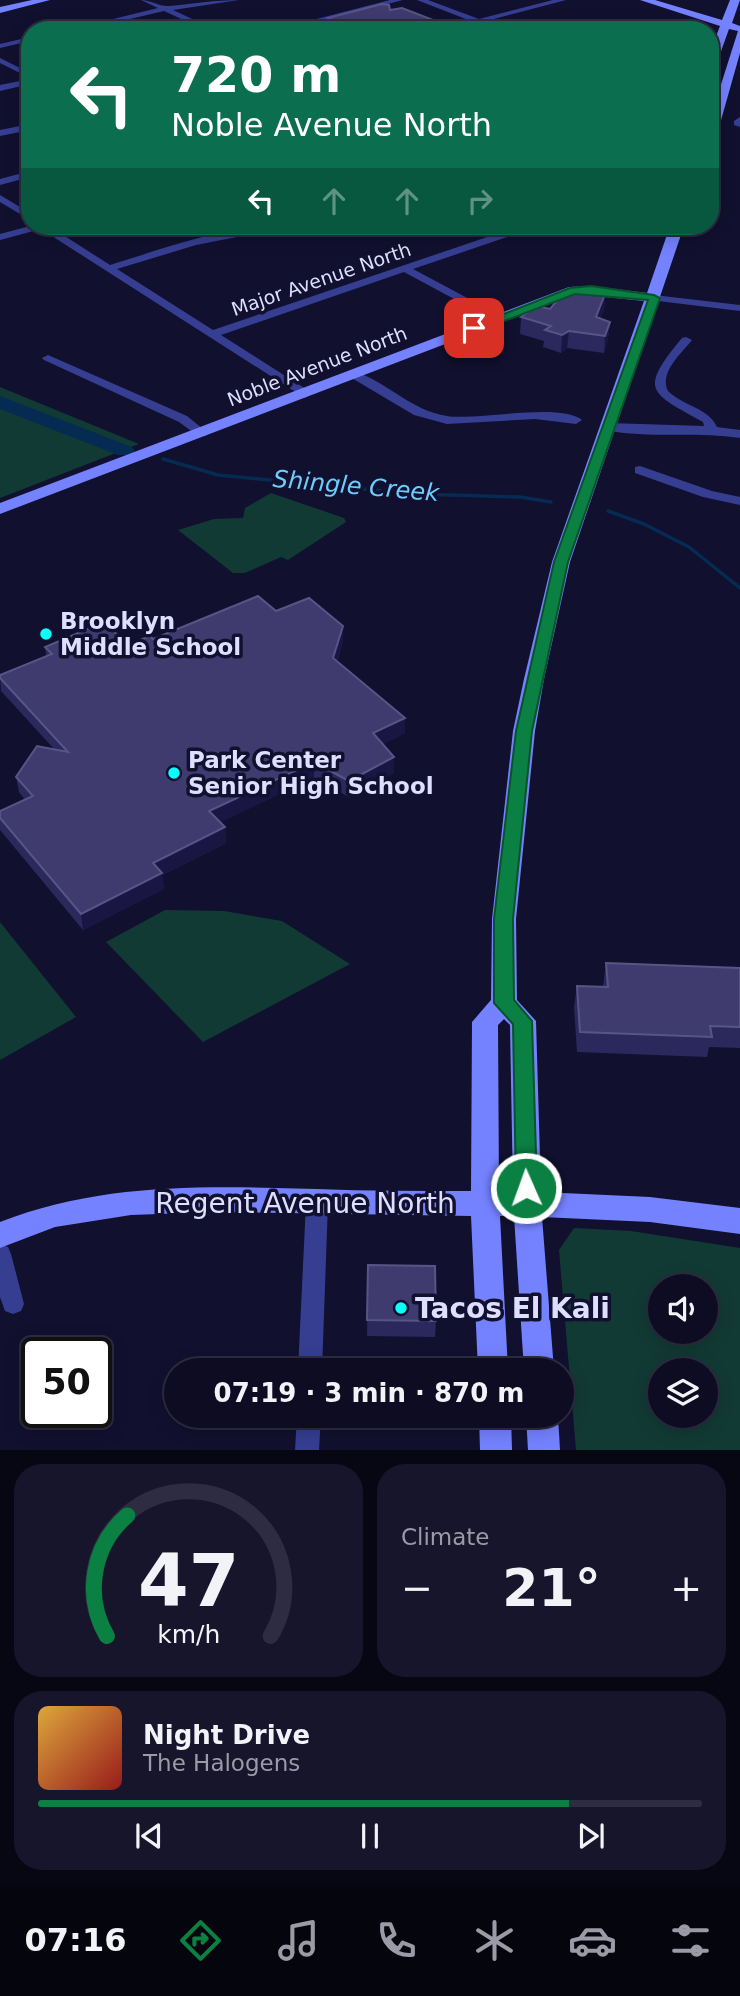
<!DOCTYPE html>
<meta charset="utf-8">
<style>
:root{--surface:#0d0c23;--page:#16152b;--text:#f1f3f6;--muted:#9a9ba6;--line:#2d2c41;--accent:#0b8043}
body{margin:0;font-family:"DejaVu Sans",sans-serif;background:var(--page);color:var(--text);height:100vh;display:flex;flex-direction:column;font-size:26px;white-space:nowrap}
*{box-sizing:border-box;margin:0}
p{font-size:23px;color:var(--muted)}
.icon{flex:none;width:38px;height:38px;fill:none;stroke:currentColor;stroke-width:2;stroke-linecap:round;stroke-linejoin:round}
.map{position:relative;height:1450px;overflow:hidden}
.details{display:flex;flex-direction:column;gap:14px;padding:14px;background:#070713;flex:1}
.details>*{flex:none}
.banner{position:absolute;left:21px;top:21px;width:698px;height:214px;border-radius:28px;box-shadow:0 4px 18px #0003,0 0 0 2px var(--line);background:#0b6e4f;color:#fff;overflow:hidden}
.tools{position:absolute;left:648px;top:1274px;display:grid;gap:14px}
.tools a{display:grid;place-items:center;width:70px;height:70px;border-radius:50%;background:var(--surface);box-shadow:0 4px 18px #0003,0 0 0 2px var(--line);font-size:35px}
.speed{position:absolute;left:21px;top:1337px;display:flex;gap:14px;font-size:35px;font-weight:700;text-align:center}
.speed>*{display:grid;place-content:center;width:91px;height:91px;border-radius:50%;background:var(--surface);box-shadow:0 4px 18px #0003,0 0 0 2px var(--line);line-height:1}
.speed .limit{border:4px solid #111;border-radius:10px;background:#fff;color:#111}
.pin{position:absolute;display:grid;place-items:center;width:60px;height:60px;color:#fff;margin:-30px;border-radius:14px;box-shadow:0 4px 10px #0006}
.me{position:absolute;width:77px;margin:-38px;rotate:358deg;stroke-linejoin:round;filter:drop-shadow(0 0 5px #0008)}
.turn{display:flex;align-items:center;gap:24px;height:147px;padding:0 35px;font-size:32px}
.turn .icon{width:91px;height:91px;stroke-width:2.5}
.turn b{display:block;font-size:49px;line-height:60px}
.lanes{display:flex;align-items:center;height:66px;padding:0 35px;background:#0003;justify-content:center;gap:35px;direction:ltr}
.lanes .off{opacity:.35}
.big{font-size:52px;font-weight:600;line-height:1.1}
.details .card{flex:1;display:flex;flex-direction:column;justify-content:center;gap:10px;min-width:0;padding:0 24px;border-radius:28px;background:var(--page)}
.details .dial{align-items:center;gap:0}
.dial svg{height:182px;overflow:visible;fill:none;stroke:var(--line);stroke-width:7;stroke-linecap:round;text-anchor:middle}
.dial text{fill:var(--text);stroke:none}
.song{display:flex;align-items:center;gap:21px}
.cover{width:84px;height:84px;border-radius:10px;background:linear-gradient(135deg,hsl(40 70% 55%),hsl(0 70% 35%))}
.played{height:7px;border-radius:4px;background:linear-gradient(90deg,var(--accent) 80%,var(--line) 80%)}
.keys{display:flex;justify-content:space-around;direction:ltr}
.heat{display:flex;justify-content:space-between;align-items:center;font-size:38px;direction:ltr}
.details .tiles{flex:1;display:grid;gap:14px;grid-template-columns:1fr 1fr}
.card:last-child{grid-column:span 2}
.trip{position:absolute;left:164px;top:1358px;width:410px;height:70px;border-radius:35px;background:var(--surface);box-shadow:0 4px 18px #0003,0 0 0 2px var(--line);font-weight:600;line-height:70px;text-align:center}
.tabs{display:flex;height:112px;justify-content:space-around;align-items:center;background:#05050e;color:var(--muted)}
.tabs .icon{width:49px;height:49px}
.tabs .active{color:var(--accent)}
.tabs b{font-size:32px;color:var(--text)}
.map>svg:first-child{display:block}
</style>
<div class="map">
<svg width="740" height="1450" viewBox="0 0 740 1450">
<rect width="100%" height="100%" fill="#11102f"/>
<g fill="#123a34" fill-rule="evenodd">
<path d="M0,387L139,444L0,498Z"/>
<path d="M271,493L344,518L346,522L288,560L281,557L245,573H233L178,530L214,519L243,518L245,508Z"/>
<path d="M165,910L224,911L282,921L350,964L203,1042L106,942Z"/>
<path d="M0,922L76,1017L0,1060Z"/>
<path d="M574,1228L631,1231L740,1248V1450H576L559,1250ZM705,1286V1332H660V1286ZM705,1370V1416H660V1370Z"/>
</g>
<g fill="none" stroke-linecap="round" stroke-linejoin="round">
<g stroke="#062b52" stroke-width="3.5">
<path d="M163,459L218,475L415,494L520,497L551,502"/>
<path d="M608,511L644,524L689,547L740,588"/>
</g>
<path fill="#062b52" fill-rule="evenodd" d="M0,396L132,447L135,451L132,455H118L0,409Z"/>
<g fill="#363e92" fill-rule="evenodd">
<path d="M141,0C151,0 160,7 169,6C192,4 215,0 239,0L173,10L216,30H205L164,11L83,30H68L158,8Z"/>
<path d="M390,0H403L288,30H274Z"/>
<path d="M417,0H428L479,19L553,0H566L486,21L506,30H494Z"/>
<path d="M30,37V41L0,48V44Z"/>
<path d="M0,58L30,73V78L0,63Z"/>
<path d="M30,79V84L0,91V85Z"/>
<path d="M710,92L728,95L724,98L710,97Z"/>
<path d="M740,117V127L734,125V121Z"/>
<path d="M30,124V130L0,136V130Z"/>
<path d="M30,171V177L0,185V179Z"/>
<path d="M0,195L30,213V220L0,202Z"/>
<path d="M30,226H49L110,265C166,248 223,226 282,226L277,229L196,245L117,269L213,330L502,232L511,226H522L510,236L413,269L503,317V321H495L404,272L221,335L309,391L311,394L305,398L41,229L0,240V234Z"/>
<path d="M654,295L740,305V311L650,300L649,298Z"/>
<path d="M686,337L692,340C681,354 659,372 668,391C683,406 709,408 717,427L740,430V438C695,431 649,439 605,430L603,427L609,423L704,426L703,422C650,392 638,391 682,338Z"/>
<path d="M48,355L187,416L208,433L206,436H198L179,422L44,360L42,358Z"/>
<path d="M354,371C387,382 412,411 447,416C479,421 559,402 582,420L576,424L535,419L447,424L414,415L350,377V373Z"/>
<path d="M640,466L712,491L740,497V505L703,497L635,473V467Z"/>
<path d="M317,1194L325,1196L328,1203L322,1370H298L306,1203L309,1196Z"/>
<path d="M0,1244L8,1247L11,1254L24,1304L21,1311L13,1314L5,1311L0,1297Z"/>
<path d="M297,1416H321L319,1450H295Z"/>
</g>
<g fill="#7582ff" fill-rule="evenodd">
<path d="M32,0H50L0,13V7Z"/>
<path d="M640,0H655L722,20L730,0H740L732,23L740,26V53L714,145H710V119L738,31L729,29L715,68L710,71V52L720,26Z"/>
<path d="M670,226H684L570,562L544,679L535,731L516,919L517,1000L536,1021L541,1192L650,1197L740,1208V1234L650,1222L542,1217L554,1370H524L514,1216H500L508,1370H478L471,1216L214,1212L131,1215L55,1227L0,1248V1222C102,1182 209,1186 316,1189C368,1191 419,1191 471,1191L472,1022L491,1000L492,919L513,731L524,679L552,562L644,301L576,294L0,514V503L569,287L591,286L647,293ZM504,1019L510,1025L513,1191H499L498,1025Z"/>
<path d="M479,1416H511L512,1450H480Z"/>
<path d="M526,1416H558L560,1450H528Z"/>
</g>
</g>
<g fill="#2b285e">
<path d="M390,10L441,30H323V28L328,27V18Z"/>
<path d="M605,294L604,311L600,318L610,322L608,339L604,353L567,348L561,353L543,347L544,341L520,334L521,317Z"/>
<path d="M276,611L343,641L337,662L405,733L383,744L394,773L349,797L314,778L220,822L225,827L226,843L162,875L164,889L83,930L0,830V811L25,800L19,792L16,777L54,749L1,691L0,675L46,656L45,647L128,645Z"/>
<path d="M606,963L740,968V1048L709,1047L707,1057L577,1052L574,1007L577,986L603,987Z"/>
<path d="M368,1265L436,1321L435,1337L367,1336Z"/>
</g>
<g fill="#191644">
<path d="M441,23V30H414Z"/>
<path d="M605,294L604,311L594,334L596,317Z"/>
<path d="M610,322L608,339L604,353L605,336Z"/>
<path d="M569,331L567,348L561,353L562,335Z"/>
<path d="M343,626V641L333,673V658Z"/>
<path d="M405,718V733L373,749V733Z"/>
<path d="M394,757V773L349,797V781Z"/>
<path d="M314,762V778L210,827L209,811Z"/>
<path d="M225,827L226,843L162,875L164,889L83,930L81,914L153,863Z"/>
</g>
<g fill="#3f3b6f" stroke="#585586" stroke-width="2">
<path d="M382,4L389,5L390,10L402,8L441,23L414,30H327L323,28L341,24L328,18Z"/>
<path d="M676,23L690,24L689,30H674Z"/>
<path d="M586,288L605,294L596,317L610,322L605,336L569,331L562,335L545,330L551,326L521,317L537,306L550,309L560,297Z"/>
<path d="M258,596L276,611L309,598L343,626L333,658L405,718L373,733L394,757L349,781L314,762L209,811L225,827L153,863L162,873L81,914L0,818V811L33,796L16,777L37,746L68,752L0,678V675L52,654L45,647L104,622L128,645L150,636L153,639Z"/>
<path d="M606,963L740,968V1027L710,1026L712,1037L580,1032L577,986L608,987Z"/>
<path d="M368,1265L435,1266L436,1321L367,1320Z"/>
</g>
<path fill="#0b8043" stroke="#07532c" stroke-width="2" d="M591,286L654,295L660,298L568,562L532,731L513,919L514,1000L532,1021L537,1188L534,1194L526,1197L519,1194L516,1188L513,1024L494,1003V919L516,731L554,562L648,300L575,294L478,331L468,328L570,288Z"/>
<g fill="#0afffa" stroke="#11102f" stroke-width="2.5">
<circle cx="46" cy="634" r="7"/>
<circle cx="174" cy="773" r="7"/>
<circle cx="401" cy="1308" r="7"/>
</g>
<g text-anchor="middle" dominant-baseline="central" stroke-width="7" stroke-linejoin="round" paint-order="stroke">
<g font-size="19" fill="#dedeff" stroke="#11102f">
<text transform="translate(321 279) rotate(-19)">Major Avenue North</text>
<text transform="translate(317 366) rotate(-21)">Noble Avenue North</text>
</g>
<g font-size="23" font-weight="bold" fill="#dedeff" stroke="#11102f" text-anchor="start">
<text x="60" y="621">Brooklyn<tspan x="60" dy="26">Middle School</tspan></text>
<text x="188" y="760">Park Center<tspan x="188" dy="26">Senior High School</tspan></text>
</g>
<g font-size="24" font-style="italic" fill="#6ccdff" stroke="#11102f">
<text transform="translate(356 486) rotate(5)">Shingle Creek</text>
</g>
<g font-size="28" fill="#dedeff" stroke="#11102f">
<text x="305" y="1203">Regent Avenue North</text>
</g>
<g font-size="28" font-weight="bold" fill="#dedeff" stroke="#11102f" text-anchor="start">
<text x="415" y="1308">Tacos El Kali</text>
</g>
</g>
</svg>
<div class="tools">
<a><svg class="icon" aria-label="sound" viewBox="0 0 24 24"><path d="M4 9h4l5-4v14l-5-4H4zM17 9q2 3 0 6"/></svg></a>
<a><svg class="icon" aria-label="layers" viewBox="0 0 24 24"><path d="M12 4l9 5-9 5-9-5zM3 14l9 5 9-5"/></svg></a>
</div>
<div class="speed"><div class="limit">50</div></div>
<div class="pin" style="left:474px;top:328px;background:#d93025"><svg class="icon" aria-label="arrive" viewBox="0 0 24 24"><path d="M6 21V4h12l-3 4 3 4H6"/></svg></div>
<svg class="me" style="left:526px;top:1188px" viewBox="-20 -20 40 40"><circle r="17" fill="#0b8043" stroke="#fff" stroke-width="3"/><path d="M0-11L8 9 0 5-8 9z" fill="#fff"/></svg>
<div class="trip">07:19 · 3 min · 870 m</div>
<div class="banner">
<div class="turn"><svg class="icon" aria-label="left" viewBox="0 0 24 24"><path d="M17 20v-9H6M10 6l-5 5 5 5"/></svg><div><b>720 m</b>Noble Avenue North</div></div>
<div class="lanes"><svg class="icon" aria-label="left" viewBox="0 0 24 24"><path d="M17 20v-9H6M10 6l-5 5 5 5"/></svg><svg class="icon off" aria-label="ahead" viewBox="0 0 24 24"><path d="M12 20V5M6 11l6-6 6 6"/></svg><svg class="icon off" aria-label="ahead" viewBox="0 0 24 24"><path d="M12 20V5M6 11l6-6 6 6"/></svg><svg class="icon off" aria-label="right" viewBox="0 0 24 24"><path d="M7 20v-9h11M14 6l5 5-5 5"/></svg></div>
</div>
</div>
<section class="details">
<div class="tiles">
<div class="card dial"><svg viewBox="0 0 100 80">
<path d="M14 69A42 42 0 1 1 86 69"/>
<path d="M14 69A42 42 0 0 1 23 16" stroke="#0b8043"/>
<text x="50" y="56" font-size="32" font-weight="700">47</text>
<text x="50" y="72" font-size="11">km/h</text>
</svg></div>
<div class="card"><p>Climate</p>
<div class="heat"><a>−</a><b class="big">21°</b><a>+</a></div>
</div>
<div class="card">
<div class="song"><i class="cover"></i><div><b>Night Drive</b><p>The Halogens</p></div></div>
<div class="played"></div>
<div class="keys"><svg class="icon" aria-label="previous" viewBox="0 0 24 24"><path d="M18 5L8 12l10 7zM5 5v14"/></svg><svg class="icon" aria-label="pause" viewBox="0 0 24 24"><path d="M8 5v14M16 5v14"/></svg><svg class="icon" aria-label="next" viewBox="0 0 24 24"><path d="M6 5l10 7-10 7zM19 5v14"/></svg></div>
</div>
</div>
</section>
<nav class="tabs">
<b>07:16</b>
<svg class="icon active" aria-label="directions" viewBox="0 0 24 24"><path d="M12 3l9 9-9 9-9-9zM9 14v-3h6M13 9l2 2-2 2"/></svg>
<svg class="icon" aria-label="music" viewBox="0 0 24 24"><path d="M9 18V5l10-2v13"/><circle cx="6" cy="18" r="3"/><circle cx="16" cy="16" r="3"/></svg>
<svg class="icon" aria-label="phone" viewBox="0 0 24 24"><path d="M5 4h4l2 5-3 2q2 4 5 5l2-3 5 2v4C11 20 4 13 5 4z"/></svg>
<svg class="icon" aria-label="climate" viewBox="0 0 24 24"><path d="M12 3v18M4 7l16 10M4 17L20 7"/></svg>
<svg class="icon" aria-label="car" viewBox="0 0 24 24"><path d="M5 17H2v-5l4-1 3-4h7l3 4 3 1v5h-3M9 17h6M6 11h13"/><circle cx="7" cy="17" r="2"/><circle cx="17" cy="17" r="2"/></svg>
<svg class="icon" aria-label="filters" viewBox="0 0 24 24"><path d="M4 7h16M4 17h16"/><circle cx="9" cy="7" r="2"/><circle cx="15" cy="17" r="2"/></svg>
</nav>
